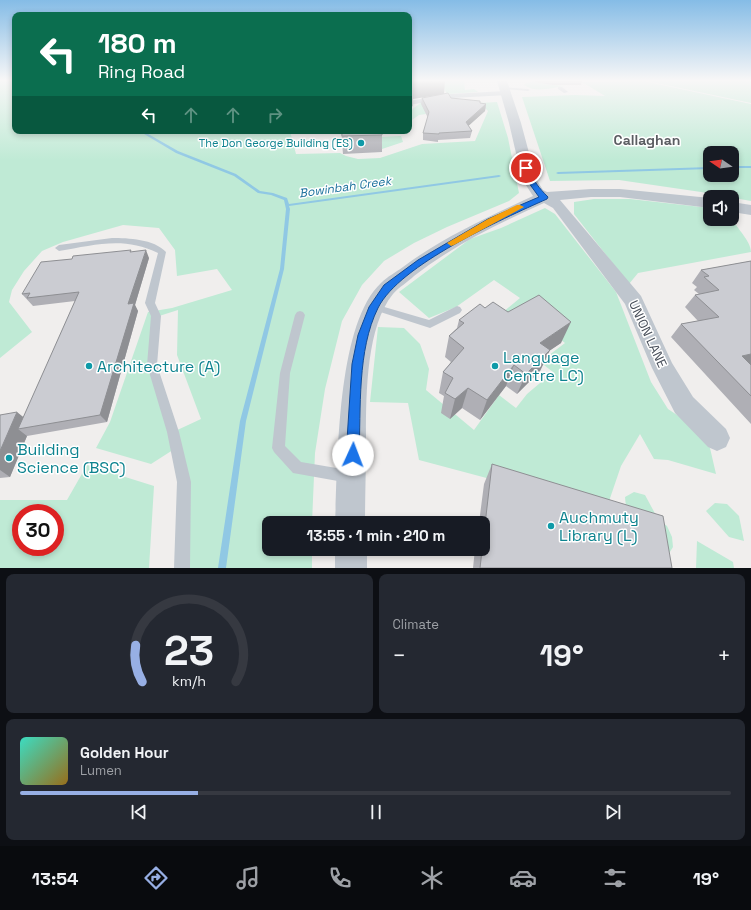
<!DOCTYPE html>
<meta charset="utf-8">
<style>
:root{--surface:#171b24;--page:#242831;--text:#f1f3f6;--muted:#9ea1a6;--line:#363941;--accent:#97afe4}
body{margin:0;font-family:"Space Grotesk",sans-serif;background:var(--page);color:var(--text);height:100vh;display:flex;flex-direction:column;font-size:15px;white-space:nowrap}
*{box-sizing:border-box;margin:0}
p{font-size:13px;color:var(--muted)}
.icon{flex:none;width:22px;height:22px;fill:none;stroke:currentColor;stroke-width:2;stroke-linecap:round;stroke-linejoin:round}
.map{position:relative;height:568px;overflow:hidden}
.details{display:flex;flex-direction:column;gap:6px;padding:6px;background:#0d0f14;flex:1}
.details>*{flex:none}
.top-card{position:absolute;left:12px;top:12px;width:400px;height:122px;border-radius:8px;box-shadow:0 2px 6px #0003;background:#0b6e4f;color:#fff;overflow:hidden}
.needle{width:26px;rotate:283deg}
.controls{position:absolute;left:703px;top:146px;display:grid;gap:8px}
.controls a{display:grid;place-items:center;width:36px;height:36px;border-radius:8px;background:var(--surface);box-shadow:0 2px 6px #0003;font-size:20px}
.speed{position:absolute;left:12px;top:504px;display:flex;gap:8px;font-size:20px;font-weight:700;text-align:center}
.speed>*{display:grid;place-content:center;width:52px;height:52px;border-radius:50%;background:var(--surface);box-shadow:0 2px 6px #0003;line-height:1}
.speed .limit{border:6px solid #d22;background:#fff;color:#111}
.pin{position:absolute;display:grid;place-items:center;width:34px;height:34px;color:#fff;margin:-17px;border:2px solid #fff;border-radius:50%;box-shadow:0 1px 4px #0007}
.me{position:absolute;width:44px;margin:-22px;rotate:2deg;stroke-linejoin:round;filter:drop-shadow(0 0 3px #0008)}
.turn{display:flex;align-items:center;gap:14px;height:84px;padding:0 20px;font-size:18px}
.turn .icon{width:52px;height:52px;stroke-width:2.5}
.turn b{display:block;font-size:28px;line-height:34px}
.lanes{display:flex;align-items:center;height:38px;padding:0 20px;background:#0003;justify-content:center;gap:20px;direction:ltr}
.lanes .off{opacity:.35}
.big{font-size:30px;font-weight:600;line-height:1.1}
.details .card{flex:1;display:flex;flex-direction:column;justify-content:center;gap:6px;min-width:0;padding:0 14px;border-radius:8px;background:var(--page)}
.details .dial{align-items:center;gap:0}
.dial svg{height:104px;overflow:visible;fill:none;stroke:var(--line);stroke-width:7;stroke-linecap:round;text-anchor:middle}
.dial text{fill:var(--text);stroke:none}
.song{display:flex;align-items:center;gap:12px}
.cover{width:48px;height:48px;border-radius:6px;background:linear-gradient(135deg,hsl(170 70% 55%),hsl(40 70% 35%))}
.played{height:4px;border-radius:2px;background:linear-gradient(90deg,var(--accent) 25%,var(--line) 25%)}
.keys{display:flex;justify-content:space-around;direction:ltr}
.heat{display:flex;justify-content:space-between;align-items:center;font-size:22px;direction:ltr}
.details .tiles{flex:1;display:grid;gap:6px;grid-template-columns:1fr 1fr}
.card:last-child{grid-column:span 2}
.trip{position:absolute;left:262px;top:516px;width:228px;height:40px;border-radius:8px;background:var(--surface);box-shadow:0 2px 6px #0003;font-weight:600;line-height:40px;text-align:center}
.dock{display:flex;height:64px;justify-content:space-around;align-items:center;background:#090b0e;color:var(--muted)}
.dock .icon{width:28px;height:28px}
.dock .on{color:var(--accent)}
.dock b{font-size:18px;color:var(--text)}
.map>svg:first-child{display:block}
</style>
<div class="map">
<svg width="751" height="568" viewBox="0 0 751 568">
<rect width="100%" height="100%" fill="#f0eeed"/>
<g fill="#bfead5" fill-rule="evenodd">
<path d="M0,81H15V131H290L296,154L340,153L346,156L358,159L380,158L422,144L475,141L488,111L480,103L497,102L508,138L519,193L509,201L447,227L414,243L384,261L362,285L342,321L325,389L315,453L312,523H269V549H312V568H182L176,448L151,464L96,448L110,422L148,312L172,308L232,290L217,269L177,276L175,250L159,228L123,225L63,242L42,251L24,271L12,290L9,302L32,332L0,358ZM178,310L177,355L201,419L173,432L152,365L156,317Z"/>
<path d="M440,81H464L465,90L474,89L478,92L447,94Z"/>
<path d="M533,81L543,84L564,86C551,88 535,93 524,85L526,83Z"/>
<path d="M643,81L751,104V201L701,192L619,180L550,181L522,97L575,95L605,96L582,82ZM710,153H732V175H710Z"/>
<path d="M647,81H751V103Z"/>
<path d="M422,102L426,114L419,115L409,122L411,110Z"/>
<path d="M401,136L403,142L382,149L379,137Z"/>
<path d="M594,199H630L710,208V219L732,218C737,229 751,241 751,252L638,273L629,284L574,214V202Z"/>
<path d="M545,208L555,214L616,292L651,382L668,409L707,435L716,474L668,460L654,459L640,434L621,466L606,510L419,460L408,403L370,402L378,327L404,328L420,344L429,369L426,390L474,430L499,395L516,408L527,394L553,372L540,362L565,343L526,312L490,323L520,298L494,280L456,307L429,318L399,292L470,239L501,228Z"/>
<path d="M87,465L154,486L149,568H0V500H67ZM21,513H55V547H21Z"/>
<path d="M634,492L645,495L658,519L667,526L672,537L673,547L668,555L628,529L625,497Z"/>
<path d="M715,503L727,504L739,516L744,541L729,537L706,511Z"/>
<path d="M697,541L733,562L734,568H696Z"/>
</g>
<g fill="none" stroke-linecap="round" stroke-linejoin="round">
<g fill="#90c8e4" fill-rule="evenodd">
<path d="M139,131H143L178,151L236,174L260,191L273,193L287,198L289,204L499,175L501,176L499,177L289,206L290,209L284,269L246,421L226,568H218L240,421L280,269L286,209L284,200L271,195L258,193L234,176L176,153Z"/>
<rect x="732" y="166" width="19" height="2"/>
<path d="M710,167V169L558,174L556,173L558,172Z"/>
</g>
<g fill="#bfc6ce" fill-rule="evenodd">
<path d="M502,87L528,89L530,90L528,91L504,89Z"/>
<path d="M558,87H562L568,92L564,93L558,89Z"/>
<path d="M112,238C128,238 154,239 166,252L155,303L161,316L157,365L179,432L191,482L190,568H174L177,482L167,432L147,365L151,316L145,303L158,253C124,236 94,245 59,251L55,248L59,245Z"/>
<path d="M374,304L429,320L457,306L460,307L462,310L460,313L430,328L371,309L369,307L371,305Z"/>
<path d="M300,311L303,312L305,315L290,373L285,446L301,462L354,471L356,476L354,481L349,483L293,473L274,452L272,448L280,373L295,315L297,312Z"/>
</g>
<path fill="#bfc6ce" fill-rule="evenodd" d="M505,91H508V95L451,98L409,105V101L451,94Z"/>
<g fill="#bfc6ce" fill-rule="evenodd">
<path d="M497,81H507L521,123L536,179L543,190L547,192L591,189H620L710,198V208L620,197H591L560,200L641,296L672,363L693,397L726,429L730,438L726,447L717,451L708,447L675,413L652,368L625,304L553,208L544,203C498,224 454,245 414,276C408,282 399,287 393,294C365,328 366,401 366,444C366,470 365,497 365,523H335C338,463 336,325 381,283C387,277 396,272 403,267C443,237 488,217 533,196L522,179L509,123Z"/>
<path d="M732,202L751,205V215L732,212Z"/>
<rect x="335" y="549" width="32" height="19"/>
</g>
</g>
<g fill="#afafb5">
<path d="M534,81H582L581,85H553L539,83Z"/>
<path d="M422,98H451L486,104L485,111L468,126L472,131L470,138L438,140V142L423,140V133L428,118L421,104Z"/>
<path d="M341,131H384V134H382V152L343,154Z"/>
<path d="M132,252L149,258L135,305L138,311L107,422L27,436L10,477L0,478V415L24,417L75,301L33,306L22,294Z"/>
<path d="M751,261V424L671,337L681,324L698,321L685,307L695,295L699,294L694,290L697,287L692,283L701,270Z"/>
<path d="M485,308L508,312L561,343L550,350L540,371L517,394L506,386L480,420L462,408L450,419L441,413L444,396L439,393L443,372L451,362L445,357L449,336L457,328L459,320Z"/>
<path d="M492,464L672,568H473L475,549H483V523H479L484,484Z"/>
</g>
<g fill="#8e8f93">
<path d="M422,81H445L444,94L413,99V106L409,108L410,83Z"/>
<path d="M486,104L485,111L465,129L466,122Z"/>
<path d="M146,250L149,258L135,305L138,311L107,422L100,415L128,304Z"/>
<path d="M571,322L561,343L530,364L540,343Z"/>
<path d="M550,350L540,371L517,394L526,374Z"/>
<path d="M751,354V364L729,369L742,356Z"/>
<path d="M514,365L506,386L480,420L487,400Z"/>
<path d="M468,388L462,408L450,419L455,399Z"/>
<path d="M17,412L32,424L18,429L27,436L10,477L0,470V451Z"/>
</g>
<g fill="#cbccd2" stroke="#8e8f93">
<path d="M409,81H422L410,83L409,89Z"/>
<path d="M409,89H414L409,92Z"/>
<path d="M448,93L451,98L480,101V103L486,104L466,122L472,131L439,133V134L423,133L429,112L422,98Z"/>
<path d="M342,131H382V135L342,136Z"/>
<path d="M131,250L130,252L146,250L128,304L134,303L100,415L18,429L79,292L27,298L30,293L22,294L41,262L72,259L73,256Z"/>
<path d="M751,261V354L742,356L751,365V396L681,324L719,317L695,295L719,290L704,277L709,276L701,270Z"/>
<path d="M539,295L571,322L540,343L550,350L526,374L514,365L487,400L468,388L455,399L445,393L453,378L443,372L464,348L449,336L464,323L459,320L480,304L485,308L493,302L508,312Z"/>
<path d="M17,412L0,451V415Z"/>
<path d="M492,464L663,516L672,568H480Z"/>
</g>
<linearGradient id="sky" x2="0" y2="1"><stop stop-color="#85bce6"/><stop offset="0.5" stop-color="#f8f7f7"/><stop offset="1" stop-color="#f8f7f7" stop-opacity="0"/></linearGradient>
<rect width="751" height="161" fill="url(#sky)"/>
<path fill="#1a73e8" stroke="#114b97" d="M526,166L529,168C533,181 539,188 548,197L547,199C502,219 399,265 378,308C357,350 361,409 359,455L357,459L353,461L348,459L346,455L352,364L358,335L369,307L384,285L418,260L488,219L539,197L526,179L523,168Z"/>
<path fill="#f59e0b" d="M517,205H520L524,207L454,245L451,246L447,243L488,219Z"/>
<g fill="#0f9aa8" stroke="#fff" stroke-width="1.5">
<circle cx="361" cy="143" r="4"/>
<circle cx="89" cy="366" r="4"/>
<circle cx="495" cy="366" r="4"/>
<circle cx="9" cy="458" r="4"/>
<circle cx="551" cy="526" r="4"/>
</g>
<g text-anchor="middle" dominant-baseline="central" stroke-width="3" stroke-linejoin="round" paint-order="stroke">
<g font-size="11" fill="#0d838f" stroke="#fff" text-anchor="end">
<text x="353" y="143">The Don George Building (ES)</text>
</g>
<g font-size="12" font-style="italic" fill="#186f9b" stroke="#fff">
<text transform="translate(345 187) rotate(-8)">Bowinbah Creek</text>
</g>
<g font-size="13" fill="#474e59" stroke="#fff">
<text transform="translate(648 334) rotate(65)">UNION LANE</text>
</g>
<g font-size="14" font-weight="bold" fill="#5b5d62" stroke="#fff">
<text x="647" y="140">Callaghan</text>
</g>
<g font-size="16" fill="#0d838f" stroke="#fff" text-anchor="start">
<text x="503" y="357">Language<tspan x="503" dy="18">Centre LC)</tspan></text>
<text x="97" y="366">Architecture (A)</text>
<text x="17" y="449">Building<tspan x="17" dy="18">Science (BSC)</tspan></text>
<text x="559" y="517">Auchmuty<tspan x="559" dy="18">Library (L)</tspan></text>
</g>
</g>
</svg>
<div class="controls">
<a><svg class="needle" viewBox="-14 -14 28 28"><path d="M0-13l5 13h-10z" fill="#e53935"/><path d="M0 13l5-13h-10z" fill="#9ea1a6"/></svg></a>
<a><svg class="icon" aria-label="sound" viewBox="0 0 24 24"><path d="M4 9h4l5-4v14l-5-4H4zM17 9q2 3 0 6"/></svg></a>
</div>
<div class="speed"><div class="limit">30</div></div>
<div class="pin" style="left:526px;top:168px;background:#d93025"><svg class="icon" aria-label="arrive" viewBox="0 0 24 24"><path d="M6 21V4h12l-3 4 3 4H6"/></svg></div>
<svg class="me" style="left:353px;top:455px" viewBox="-20 -20 40 40"><circle r="19" fill="#fff"/><path d="M0-13L10 11 0 6-10 11z" fill="#1a73e8"/></svg>
<div class="trip">13:55 · 1 min · 210 m</div>
<div class="top-card">
<div class="turn"><svg class="icon" aria-label="left" viewBox="0 0 24 24"><path d="M17 20v-9H6M10 6l-5 5 5 5"/></svg><div><b>180 m</b>Ring Road</div></div>
<div class="lanes"><svg class="icon" aria-label="left" viewBox="0 0 24 24"><path d="M17 20v-9H6M10 6l-5 5 5 5"/></svg><svg class="icon off" aria-label="ahead" viewBox="0 0 24 24"><path d="M12 20V5M6 11l6-6 6 6"/></svg><svg class="icon off" aria-label="ahead" viewBox="0 0 24 24"><path d="M12 20V5M6 11l6-6 6 6"/></svg><svg class="icon off" aria-label="right" viewBox="0 0 24 24"><path d="M7 20v-9h11M14 6l5 5-5 5"/></svg></div>
</div>
</div>
<section class="details">
<div class="tiles">
<div class="card dial"><svg viewBox="0 0 100 80">
<path d="M14 69A42 42 0 1 1 86 69"/>
<path d="M14 69A42 42 0 0 1 9 41" stroke="#97afe4"/>
<text x="50" y="56" font-size="32" font-weight="700">23</text>
<text x="50" y="72" font-size="11">km/h</text>
</svg></div>
<div class="card"><p>Climate</p>
<div class="heat"><a>−</a><b class="big">19°</b><a>+</a></div>
</div>
<div class="card">
<div class="song"><i class="cover"></i><div><b>Golden Hour</b><p>Lumen</p></div></div>
<div class="played"></div>
<div class="keys"><svg class="icon" aria-label="previous" viewBox="0 0 24 24"><path d="M18 5L8 12l10 7zM5 5v14"/></svg><svg class="icon" aria-label="pause" viewBox="0 0 24 24"><path d="M8 5v14M16 5v14"/></svg><svg class="icon" aria-label="next" viewBox="0 0 24 24"><path d="M6 5l10 7-10 7zM19 5v14"/></svg></div>
</div>
</div>
</section>
<nav class="dock">
<b>13:54</b>
<svg class="icon on" aria-label="directions" viewBox="0 0 24 24"><path d="M12 3l9 9-9 9-9-9zM9 14v-3h6M13 9l2 2-2 2"/></svg>
<svg class="icon" aria-label="music" viewBox="0 0 24 24"><path d="M9 18V5l10-2v13"/><circle cx="6" cy="18" r="3"/><circle cx="16" cy="16" r="3"/></svg>
<svg class="icon" aria-label="phone" viewBox="0 0 24 24"><path d="M5 4h4l2 5-3 2q2 4 5 5l2-3 5 2v4C11 20 4 13 5 4z"/></svg>
<svg class="icon" aria-label="climate" viewBox="0 0 24 24"><path d="M12 3v18M4 7l16 10M4 17L20 7"/></svg>
<svg class="icon" aria-label="car" viewBox="0 0 24 24"><path d="M5 17H2v-5l4-1 3-4h7l3 4 3 1v5h-3M9 17h6M6 11h13"/><circle cx="7" cy="17" r="2"/><circle cx="17" cy="17" r="2"/></svg>
<svg class="icon" aria-label="filters" viewBox="0 0 24 24"><path d="M4 7h16M4 17h16"/><circle cx="9" cy="7" r="2"/><circle cx="15" cy="17" r="2"/></svg>
<b>19°</b>
</nav>
